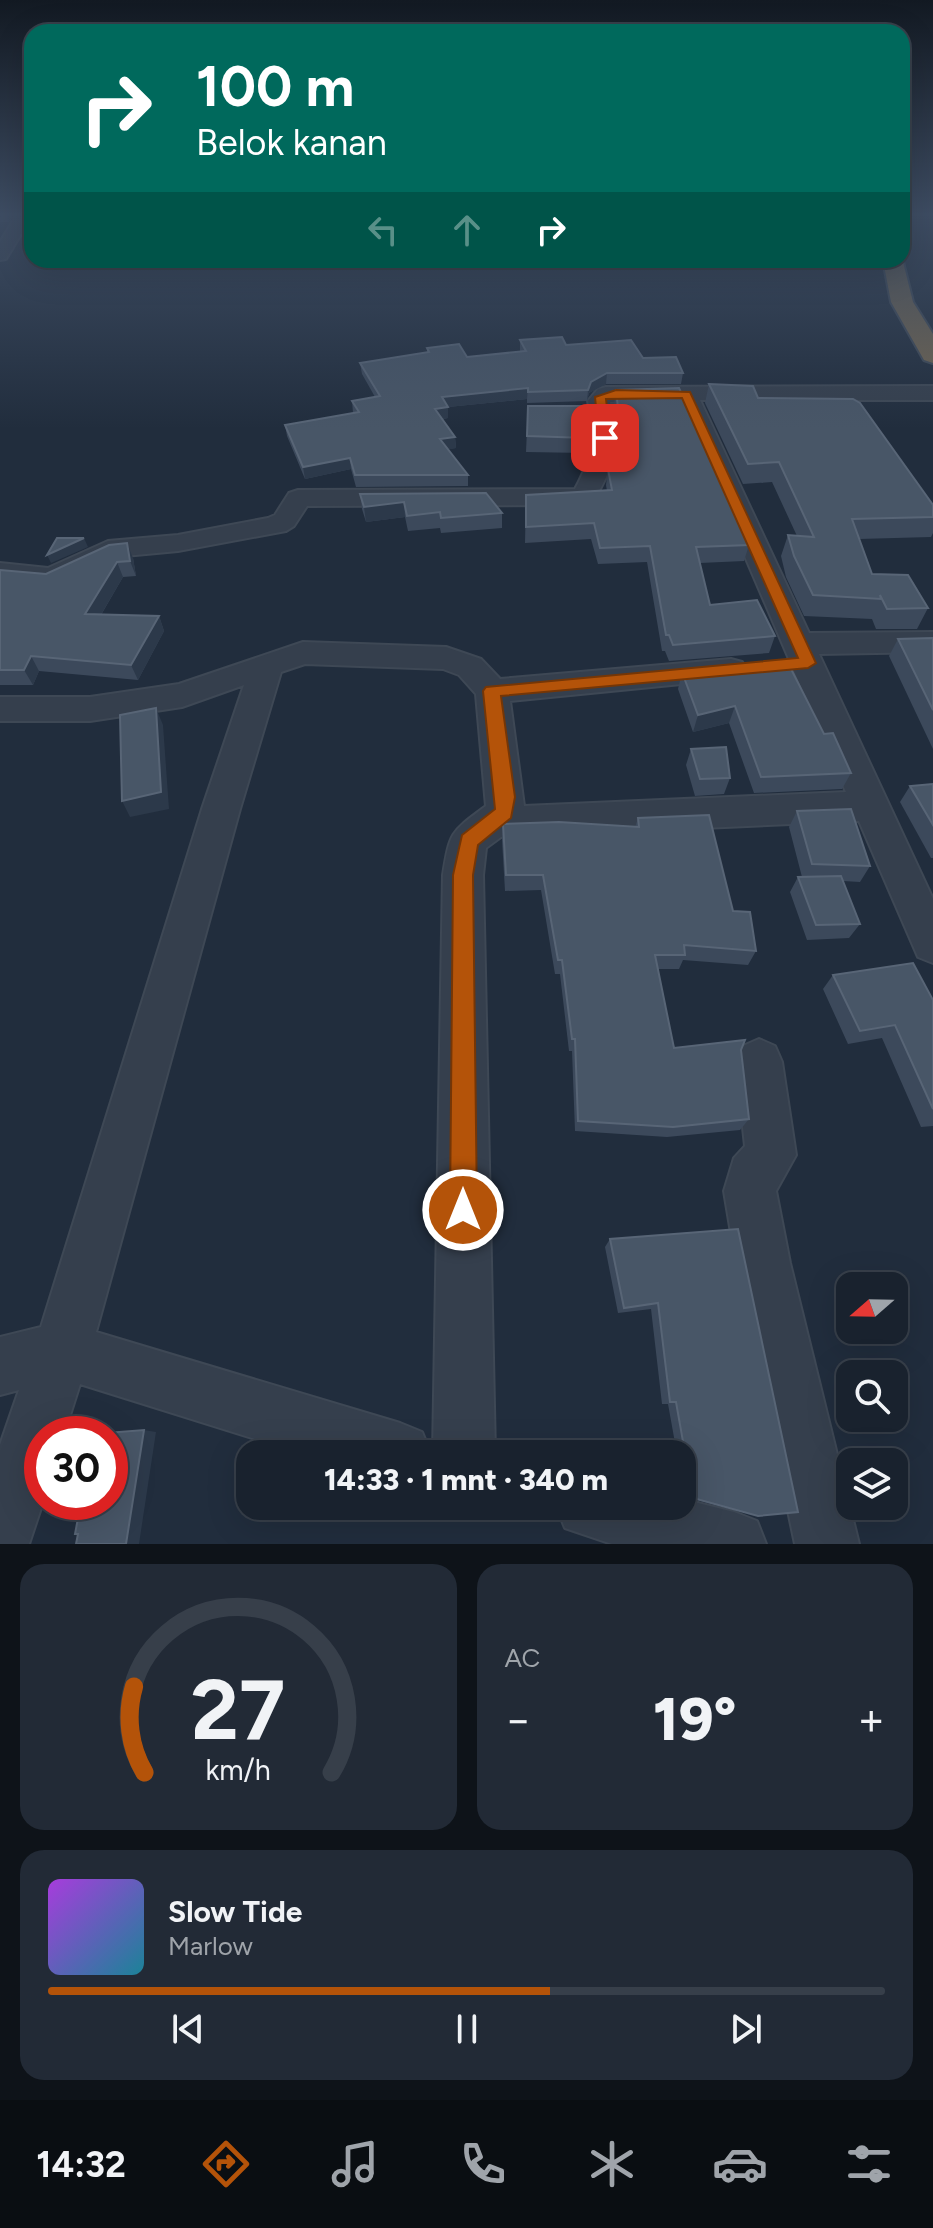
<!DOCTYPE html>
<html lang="id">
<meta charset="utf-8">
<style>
:root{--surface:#19222e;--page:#222a36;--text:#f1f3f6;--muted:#9fa4aa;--line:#373f4a;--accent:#b45309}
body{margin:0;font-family:Figtree,sans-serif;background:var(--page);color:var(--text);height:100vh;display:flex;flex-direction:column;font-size:30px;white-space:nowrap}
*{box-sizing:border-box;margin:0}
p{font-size:26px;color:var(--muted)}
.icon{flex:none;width:44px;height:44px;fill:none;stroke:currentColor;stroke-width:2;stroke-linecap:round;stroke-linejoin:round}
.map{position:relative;height:1544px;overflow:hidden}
.details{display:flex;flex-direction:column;gap:20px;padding:20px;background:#0e1319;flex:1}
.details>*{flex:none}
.banner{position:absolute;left:24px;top:24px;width:886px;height:244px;border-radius:24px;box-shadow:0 8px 32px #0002,0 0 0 2px var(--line);background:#00695c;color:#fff;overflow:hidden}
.needle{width:52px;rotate:250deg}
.fabs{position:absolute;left:836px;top:1272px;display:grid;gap:16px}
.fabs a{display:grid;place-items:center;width:72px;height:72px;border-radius:16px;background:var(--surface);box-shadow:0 8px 32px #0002,0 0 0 2px var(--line);font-size:40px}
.speed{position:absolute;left:24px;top:1416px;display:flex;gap:16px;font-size:40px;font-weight:700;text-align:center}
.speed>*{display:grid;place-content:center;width:104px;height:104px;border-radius:50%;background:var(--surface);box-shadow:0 8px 32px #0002,0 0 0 2px var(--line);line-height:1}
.speed .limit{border:12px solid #d22;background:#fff;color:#111}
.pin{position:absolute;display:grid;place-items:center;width:68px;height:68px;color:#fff;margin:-34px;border-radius:16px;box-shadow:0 4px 12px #0006}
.me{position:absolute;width:88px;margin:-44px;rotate:0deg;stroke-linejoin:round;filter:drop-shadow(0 0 6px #0008)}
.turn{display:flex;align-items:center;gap:28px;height:168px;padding:0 40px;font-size:36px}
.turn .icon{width:104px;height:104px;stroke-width:2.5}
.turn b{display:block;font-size:56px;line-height:68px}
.lanes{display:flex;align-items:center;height:76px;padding:0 40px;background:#0003;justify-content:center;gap:40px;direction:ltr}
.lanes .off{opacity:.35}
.big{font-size:60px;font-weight:800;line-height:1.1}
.details .tile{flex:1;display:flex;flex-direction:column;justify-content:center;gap:12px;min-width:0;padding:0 28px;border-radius:24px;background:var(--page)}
.details .dial{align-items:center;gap:0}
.dial svg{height:208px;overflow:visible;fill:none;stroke:var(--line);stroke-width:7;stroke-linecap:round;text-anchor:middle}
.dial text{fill:var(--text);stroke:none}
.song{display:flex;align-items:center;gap:24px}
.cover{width:96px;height:96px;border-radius:12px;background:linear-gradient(135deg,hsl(280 70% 55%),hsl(190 70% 35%))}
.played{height:8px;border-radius:4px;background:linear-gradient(90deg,var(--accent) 60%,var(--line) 60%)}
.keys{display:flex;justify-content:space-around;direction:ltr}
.heat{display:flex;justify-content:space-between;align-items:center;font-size:44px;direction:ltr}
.details .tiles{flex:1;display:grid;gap:20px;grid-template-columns:1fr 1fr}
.tile:last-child{grid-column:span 2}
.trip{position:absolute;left:236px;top:1440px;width:460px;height:80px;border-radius:24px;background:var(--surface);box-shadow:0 8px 32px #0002,0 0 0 2px var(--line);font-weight:800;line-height:80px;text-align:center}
.tab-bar{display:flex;height:128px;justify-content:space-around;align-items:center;background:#0a0e12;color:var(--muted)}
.tab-bar .icon{width:56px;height:56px}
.tab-bar .on{color:var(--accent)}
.tab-bar b{font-size:36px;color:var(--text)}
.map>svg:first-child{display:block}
</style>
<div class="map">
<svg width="933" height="1544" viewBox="0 0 933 1544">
<rect width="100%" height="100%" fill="#212d3d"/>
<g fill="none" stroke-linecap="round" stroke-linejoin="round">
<defs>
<g id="minor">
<path d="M18,213H32V216L6,259L0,260V242Z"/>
<path d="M933,386V400H700L809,633L933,632V652L819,654L933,899V963L918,957L859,821L501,837L486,848L483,875L495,1454H433L443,875C450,831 451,832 486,806L476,694L459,675L443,669L305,664L281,672L240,809L96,1332L400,1423L422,1432L431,1454H303L80,1384L64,1434H42L43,1502L29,1544H0V1445L19,1390L0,1395V1337L41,1327L202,809L244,685L182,707L90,721H0V697H90L179,684L303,642L446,647L481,659L500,679L731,659L742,662L747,670L742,678L510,701L524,806L846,792L678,400L610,402C620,437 614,471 593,500L577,505L307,506L294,526L286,531L178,551L114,557L52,586L0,581V563L48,568L108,541L178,535L268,518L275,515L289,493L298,490L575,489C591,461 596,432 588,401L598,389L606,387Z"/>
<path d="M759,1039L775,1046L782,1062L796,1155L776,1191L790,1263L859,1544H795L736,1263L724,1191L734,1158L745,1146L736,1062L743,1046Z"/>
<path d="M682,1499L734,1512L757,1521L766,1544H612L565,1528L556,1506H682Z"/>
</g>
<path id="highway" d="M902,258L913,302L933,334V363L924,360L891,302L883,260Z"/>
</defs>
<use href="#minor" stroke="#3e4855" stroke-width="4"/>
<use href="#highway" stroke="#404a57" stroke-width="4"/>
<use href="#minor" fill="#353f4d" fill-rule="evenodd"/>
<use href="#highway" fill="#736651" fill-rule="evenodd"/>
</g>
<g fill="#3c495b">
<path d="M0,213H16L9,222H0Z"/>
<path d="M520,340L566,345L643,358L683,373L681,384H606L589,393L587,401L527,403V399L448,407V418L443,419L455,437L456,448L448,449L468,475V486L356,487L351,469L305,479L287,436L285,425L353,413L352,401L375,397L362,374L360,363L427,353V348L467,357L520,352Z"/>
<path d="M709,384L758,398L933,505V533L931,537L859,539L872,574L928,608L917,629H876L872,619L804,616L786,577L781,556L788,535L797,536L772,482L743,484L705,403Z"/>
<path d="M616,390L749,545L744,561L700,563L710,605L775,636L769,653L669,661L665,651H662L647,562L598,564L591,539L525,543L526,495L607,491L606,485L608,469L615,451L617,440L614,405Z"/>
<path d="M528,406L587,438L585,453L526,452Z"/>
<path d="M360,494L502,513V528L441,533L440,528L408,531L405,517L366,522L362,509Z"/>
<path d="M133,558L136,576L123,577L101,615L159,616L164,631L138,680L39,671L33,685H0V570L46,574Z"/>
<path d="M933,638V749L889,656L898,639Z"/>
<path d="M682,672L824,734L851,773L842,789L754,793L729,723L693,732L678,689Z"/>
<path d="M691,749L730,778L724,794L695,796L686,765Z"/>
<path d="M933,784V858H931L900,802L910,786Z"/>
<path d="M797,811L870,866L860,882L843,881L860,924L849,938L807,940L790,892L798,877H802L789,827Z"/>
<path d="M638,818L733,911L756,951L748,965L683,960L679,969H658L674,1048L741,1050L749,1119L740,1130L667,1137L575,1131L572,1051H569L560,974H555L541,890L505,891L502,840L503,824L635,827Z"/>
<path d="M833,975L933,1000V1126L921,1127L882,1038L848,1044L823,989Z"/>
<path d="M738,1229L758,1516L685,1497L682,1482V1454H677L668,1404H662L651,1309L618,1313L605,1247L610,1239Z"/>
</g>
<g fill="#2c394a">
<path d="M6,213H16L9,222Z"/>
<path d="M607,373L606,384L589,393L587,401L588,390L591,382Z"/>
<path d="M528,388L527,399L448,407V418L435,420V409L442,397Z"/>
<path d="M455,437L456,448L440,451V439Z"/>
<path d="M350,458L351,469L305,479L303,467Z"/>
<path d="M404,502L405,517L366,522L364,507Z"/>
<path d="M84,538L88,547L51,563L47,555Z"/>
<path d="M127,543L133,558L136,576L130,561Z"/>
<path d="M117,562L123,577L92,630L85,614Z"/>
<path d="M159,616L164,631L138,680L131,665Z"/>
<path d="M31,656L39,671L33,685L24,670Z"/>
<path d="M735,706L729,723L693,732L698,715Z"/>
<path d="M156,708L163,725L169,809L130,817L122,801Z"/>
<path d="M144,1430L156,1432L139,1544H126Z"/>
</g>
<g fill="#485667" stroke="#586576" stroke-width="2">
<path d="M562,337L566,345L631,340L643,358L676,357L683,373H607L591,382L588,390L528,392V388L442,397L448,407L435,409L455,437L440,439L468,475H355L350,458L303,467L285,425L359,412L352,401L380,396L360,363L429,352L427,348L459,344L467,357L526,351L520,340Z"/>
<path d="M709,384L753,386L758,398L853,399L860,403L933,505V517L852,519L872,574L908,575L928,608L887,609L880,595L881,599L813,595L794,556L788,535L814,537L779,462L748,464Z"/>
<path d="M679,388L749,545L696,547L710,605L757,600L775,636L673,645L669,635H666L650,546L600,548L594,523L526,527V495L612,490L608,469L615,451L620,426L616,390Z"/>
<path d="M528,406H590L587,438L527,436Z"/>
<path d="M486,493L502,513L441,518L440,512L407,516L404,502L364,507L360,494Z"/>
<path d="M57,538H84L47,555Z"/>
<path d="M127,543L130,561L117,562L85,614L159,616L131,665L31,656L24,670H0V570L46,574L109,545Z"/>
<path d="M933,638V710L898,639Z"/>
<path d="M788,663L824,734L833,733L851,773L761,777L735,706L698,715L682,672Z"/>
<path d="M156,708L161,792L122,801L120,715Z"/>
<path d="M726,747L730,778L700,779L691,749Z"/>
<path d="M933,784V825L910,786Z"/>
<path d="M851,809L870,866L812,864L797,811Z"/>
<path d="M709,815L733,911L750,912L756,951L684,945L685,955H655L674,1048L745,1040L741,1050L749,1119L673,1127L578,1121L575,1039H572L562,960H558L543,875H506L503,824L559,822L639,827L638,818Z"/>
<path d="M841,876L860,924L816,925L798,877Z"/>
<path d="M913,963L933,1000V1109L895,1025L860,1031L833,975Z"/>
<path d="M738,1229L798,1512L758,1516L693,1498L676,1402H670L658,1303L624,1308L610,1239Z"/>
<path d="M144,1430L126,1544H76L78,1534H75L81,1502H110V1434H93Z"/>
</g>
<linearGradient id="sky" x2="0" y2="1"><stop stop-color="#121922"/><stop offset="0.5" stop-color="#3d4c62"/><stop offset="1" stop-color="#3d4c62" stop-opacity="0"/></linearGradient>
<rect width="933" height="429" fill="url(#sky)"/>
<path fill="#b45309" stroke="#753606" stroke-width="2" d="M616,390L690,392L816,663L808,668L501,696L515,797L511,818L478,845L473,875L477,1210L473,1219L463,1223L454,1219L450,1210L453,875L462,835L495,809L483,691L486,687L798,658L682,398L606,399L611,438L605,442L599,438L595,397Z"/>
</svg>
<div class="fabs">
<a><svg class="needle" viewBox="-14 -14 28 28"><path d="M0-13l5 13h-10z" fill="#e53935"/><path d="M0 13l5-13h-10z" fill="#9fa4aa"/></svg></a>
<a><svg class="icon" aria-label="search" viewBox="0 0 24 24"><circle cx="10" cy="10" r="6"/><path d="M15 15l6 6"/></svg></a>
<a><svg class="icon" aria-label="layers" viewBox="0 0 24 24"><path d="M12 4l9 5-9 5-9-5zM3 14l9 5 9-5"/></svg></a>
</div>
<div class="speed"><div class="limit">30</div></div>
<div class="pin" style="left:605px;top:438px;background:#d93025"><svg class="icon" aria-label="arrive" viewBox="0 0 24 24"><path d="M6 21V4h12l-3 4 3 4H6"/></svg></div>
<svg class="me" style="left:463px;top:1210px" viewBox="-20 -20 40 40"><circle r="17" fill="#b45309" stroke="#fff" stroke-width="3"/><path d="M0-11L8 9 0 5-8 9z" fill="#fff"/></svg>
<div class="trip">14:33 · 1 mnt · 340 m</div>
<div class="banner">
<div class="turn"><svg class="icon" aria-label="right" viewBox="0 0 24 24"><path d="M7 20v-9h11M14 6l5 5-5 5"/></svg><div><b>100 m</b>Belok kanan</div></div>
<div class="lanes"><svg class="icon off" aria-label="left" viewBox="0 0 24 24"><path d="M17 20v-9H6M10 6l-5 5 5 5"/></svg><svg class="icon off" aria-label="ahead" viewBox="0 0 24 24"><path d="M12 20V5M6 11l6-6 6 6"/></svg><svg class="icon" aria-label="right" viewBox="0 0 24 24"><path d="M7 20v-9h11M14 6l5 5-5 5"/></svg></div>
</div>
</div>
<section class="details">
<div class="tiles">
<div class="tile dial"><svg viewBox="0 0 100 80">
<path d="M14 69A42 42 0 1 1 86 69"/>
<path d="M14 69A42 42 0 0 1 10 36" stroke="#b45309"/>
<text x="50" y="56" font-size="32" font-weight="700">27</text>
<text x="50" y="72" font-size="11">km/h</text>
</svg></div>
<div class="tile"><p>AC</p>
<div class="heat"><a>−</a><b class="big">19°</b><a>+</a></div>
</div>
<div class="tile">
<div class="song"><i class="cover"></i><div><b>Slow Tide</b><p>Marlow</p></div></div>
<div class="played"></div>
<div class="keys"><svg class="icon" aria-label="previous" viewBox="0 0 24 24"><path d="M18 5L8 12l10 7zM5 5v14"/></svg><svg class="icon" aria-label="pause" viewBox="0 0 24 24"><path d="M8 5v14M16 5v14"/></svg><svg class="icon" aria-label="next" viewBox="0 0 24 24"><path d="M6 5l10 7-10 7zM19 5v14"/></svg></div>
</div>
</div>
</section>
<nav class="tab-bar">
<b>14:32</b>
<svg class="icon on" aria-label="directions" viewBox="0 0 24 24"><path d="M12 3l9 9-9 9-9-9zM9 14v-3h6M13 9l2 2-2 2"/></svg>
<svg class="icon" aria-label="music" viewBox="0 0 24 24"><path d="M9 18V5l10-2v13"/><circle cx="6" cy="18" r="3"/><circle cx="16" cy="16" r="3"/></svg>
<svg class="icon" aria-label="phone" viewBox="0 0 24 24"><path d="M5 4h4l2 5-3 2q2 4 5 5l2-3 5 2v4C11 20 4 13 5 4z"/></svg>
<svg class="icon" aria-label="climate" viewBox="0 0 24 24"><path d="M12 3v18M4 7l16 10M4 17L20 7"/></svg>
<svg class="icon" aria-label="car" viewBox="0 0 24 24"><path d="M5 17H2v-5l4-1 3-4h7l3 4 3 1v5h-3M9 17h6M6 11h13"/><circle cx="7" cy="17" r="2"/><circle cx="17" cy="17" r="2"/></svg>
<svg class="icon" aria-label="filters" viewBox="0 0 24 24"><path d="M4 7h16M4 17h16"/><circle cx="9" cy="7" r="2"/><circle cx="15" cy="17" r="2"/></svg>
</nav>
